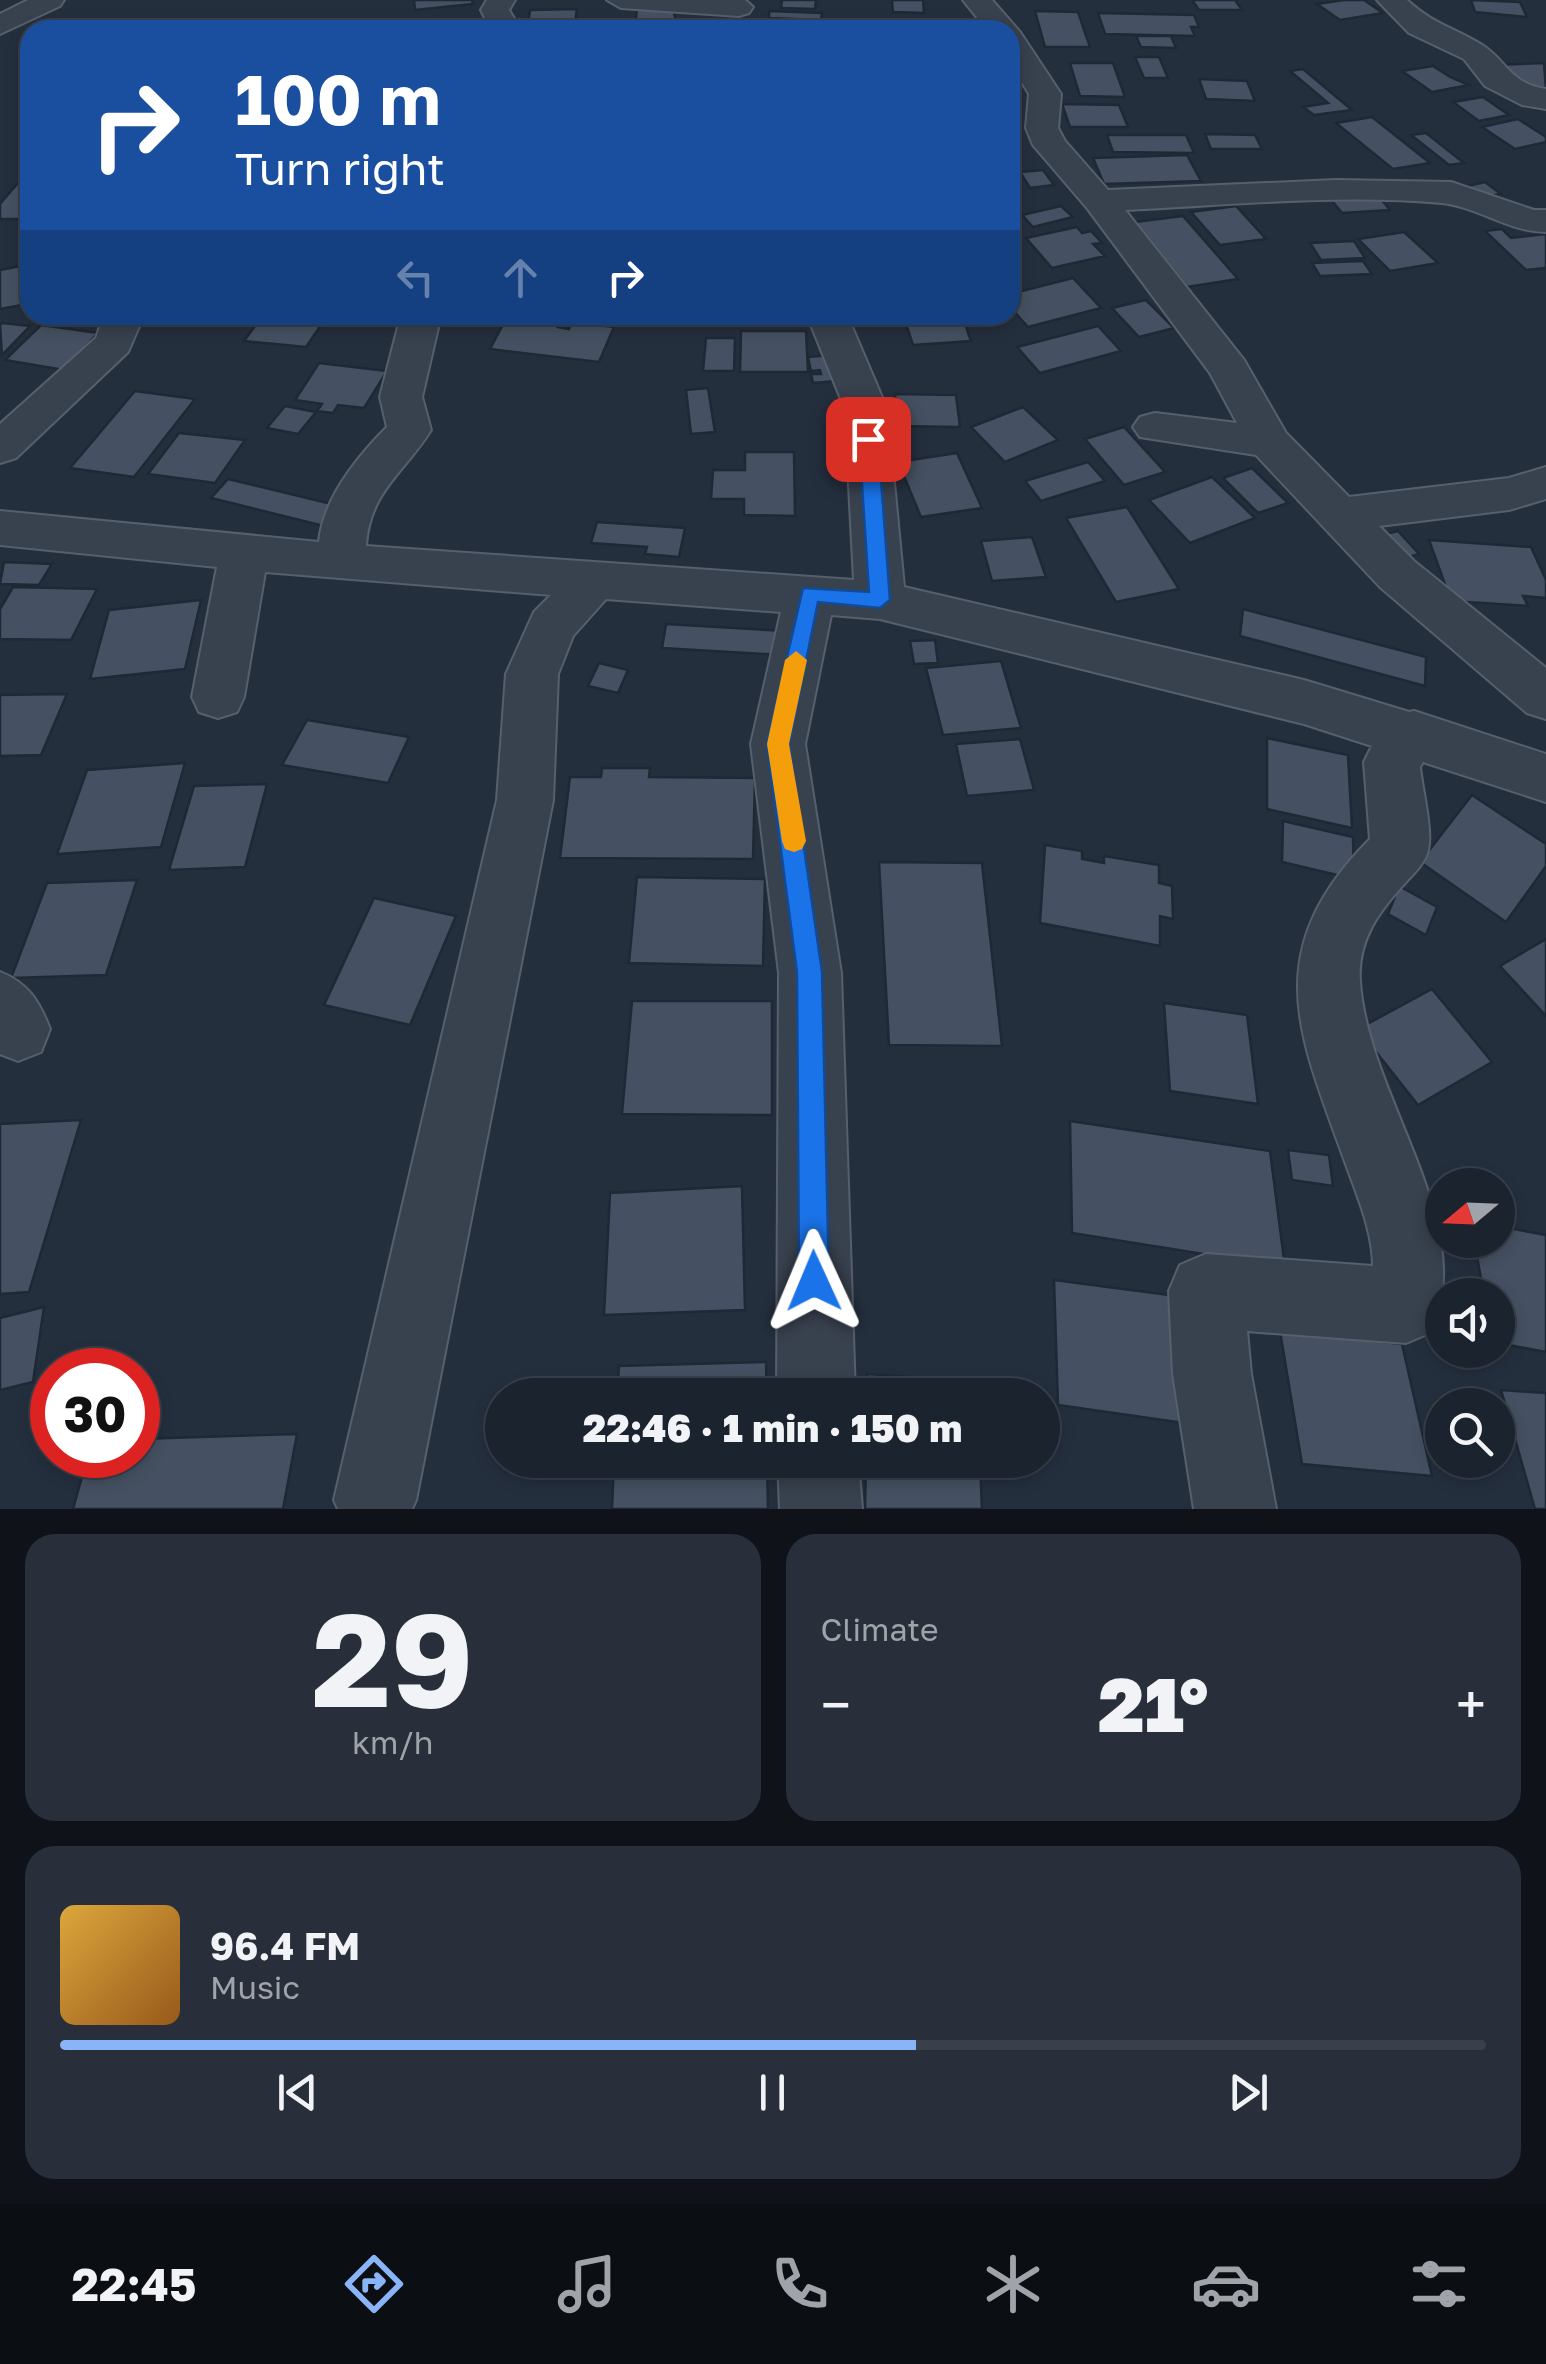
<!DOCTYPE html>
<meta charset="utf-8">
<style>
:root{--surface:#1b232e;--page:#282f3a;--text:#f1f3f6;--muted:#a0a4aa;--line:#39404a;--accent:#8ab4f8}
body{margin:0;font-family:"Golos Text",sans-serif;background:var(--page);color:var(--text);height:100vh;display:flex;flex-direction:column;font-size:38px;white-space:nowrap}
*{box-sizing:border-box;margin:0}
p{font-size:32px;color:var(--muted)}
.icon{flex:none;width:55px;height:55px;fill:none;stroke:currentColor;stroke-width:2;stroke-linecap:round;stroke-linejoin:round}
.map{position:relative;height:1509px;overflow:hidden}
.sheet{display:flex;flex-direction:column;gap:25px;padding:25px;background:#0f1319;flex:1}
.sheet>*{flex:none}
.guide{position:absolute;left:20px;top:20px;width:1000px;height:305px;border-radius:30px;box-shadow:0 5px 15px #0003,0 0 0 2px var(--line);background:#1a4fa0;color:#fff;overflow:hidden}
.needle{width:65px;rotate:251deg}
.fabs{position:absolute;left:1425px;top:1168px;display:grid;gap:20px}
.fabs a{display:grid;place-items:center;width:90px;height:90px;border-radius:50%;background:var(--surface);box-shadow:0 5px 15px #0003,0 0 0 2px var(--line);font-size:50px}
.speed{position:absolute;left:30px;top:1348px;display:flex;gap:20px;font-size:50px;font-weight:700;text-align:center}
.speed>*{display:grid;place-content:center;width:130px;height:130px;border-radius:50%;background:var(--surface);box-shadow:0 5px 15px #0003,0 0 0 2px var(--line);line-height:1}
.speed .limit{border:15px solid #d22;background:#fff;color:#111}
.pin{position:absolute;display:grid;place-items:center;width:85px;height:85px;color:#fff;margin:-42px;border-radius:20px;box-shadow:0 5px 15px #0006}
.me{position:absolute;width:110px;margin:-55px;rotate:359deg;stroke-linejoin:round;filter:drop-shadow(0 0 8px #0008)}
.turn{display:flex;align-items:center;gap:35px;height:210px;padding:0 50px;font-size:45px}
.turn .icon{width:130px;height:130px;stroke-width:2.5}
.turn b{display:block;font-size:70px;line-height:85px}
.lanes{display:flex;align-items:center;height:95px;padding:0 50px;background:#0003;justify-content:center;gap:50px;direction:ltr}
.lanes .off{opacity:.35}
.big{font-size:75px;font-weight:800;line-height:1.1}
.sheet .widget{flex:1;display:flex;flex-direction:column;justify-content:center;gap:15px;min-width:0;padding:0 35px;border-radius:30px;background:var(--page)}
.sheet .dial{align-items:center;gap:0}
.dial b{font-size:130px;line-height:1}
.song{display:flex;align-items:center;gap:30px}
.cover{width:120px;height:120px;border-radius:15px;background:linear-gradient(135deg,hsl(40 70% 55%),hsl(30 70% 35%))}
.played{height:10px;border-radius:5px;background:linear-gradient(90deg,var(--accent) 60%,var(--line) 60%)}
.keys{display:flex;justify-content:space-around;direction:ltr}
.heat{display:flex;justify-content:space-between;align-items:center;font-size:55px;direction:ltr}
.sheet .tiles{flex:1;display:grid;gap:25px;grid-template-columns:1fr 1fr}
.widget:last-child{grid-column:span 2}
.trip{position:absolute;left:485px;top:1378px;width:575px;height:100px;border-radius:50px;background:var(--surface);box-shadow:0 5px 15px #0003,0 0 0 2px var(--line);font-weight:800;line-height:100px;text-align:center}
.menu{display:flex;height:160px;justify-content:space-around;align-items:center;background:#0b0e12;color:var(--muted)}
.menu .icon{width:70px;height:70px}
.menu .selected{color:var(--accent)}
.menu b{font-size:45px;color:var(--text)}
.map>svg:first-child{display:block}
</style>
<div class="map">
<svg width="1546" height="1509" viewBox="0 0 1546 1509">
<rect width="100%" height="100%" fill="#242f3e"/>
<g fill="#455162" stroke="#1f2835" stroke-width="2.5">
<path d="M414,0H472L473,4L415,10Z"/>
<path d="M782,0H816L815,9L781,8Z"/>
<path d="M892,0H923L924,13L893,12Z"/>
<path d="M1192,0H1235L1242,10H1199Z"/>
<path d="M1344,0H1364L1383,13L1340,20L1317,4Z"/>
<path d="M1471,0L1520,2L1527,17L1475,12Z"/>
<path d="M577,9L575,24L528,25L530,10Z"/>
<path d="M637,9H673L677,25H672V30H635Z"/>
<path d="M769,11L822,13L821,20L769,18Z"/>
<path d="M1035,11L1078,12L1090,47H1045Z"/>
<path d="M1098,13L1194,15L1199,27H1191L1195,36L1105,34Z"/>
<path d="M1136,36H1171L1176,48L1141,47Z"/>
<path d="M1135,57H1159L1168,78H1144Z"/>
<path d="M1070,63H1113L1125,97L1080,96Z"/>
<path d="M1544,63L1546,90H1533L1494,65Z"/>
<path d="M1433,66L1450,77L1469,85L1432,92L1402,71Z"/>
<path d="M1303,69L1352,110L1314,115L1303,107L1328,103L1290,71Z"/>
<path d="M1199,79L1247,81L1255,101L1206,99Z"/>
<path d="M1483,97L1509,115L1479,121L1453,102Z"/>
<path d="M1062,104L1119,105L1128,127H1070Z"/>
<path d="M1372,117L1430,163L1393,169L1336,123Z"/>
<path d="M1518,119L1546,137V142L1515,149L1482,127Z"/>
<path d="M1426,133L1464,163L1449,165L1411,135Z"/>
<path d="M1205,134L1255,135L1262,149H1211Z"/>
<path d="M1107,135H1186L1194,153L1113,152Z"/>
<path d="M1187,155L1201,181L1104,184L1093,158Z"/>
<path d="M1043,170L1054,185L1030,188L1020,172Z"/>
<path d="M1485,182L1501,194L1478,198L1463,187Z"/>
<path d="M17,184H30V219H0V204Z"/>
<path d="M1375,192L1390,210L1342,213L1328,196Z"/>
<path d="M1061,206L1073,217L1033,227L1022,215Z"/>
<path d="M1236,206L1266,239L1220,245L1191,212Z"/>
<path d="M1183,216L1238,279L1187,287L1135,222Z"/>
<path d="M1077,227L1082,233L1091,231L1102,243L1093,244L1105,256L1052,268L1026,238Z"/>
<path d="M1502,229L1511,238L1546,234V268L1526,270L1485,231Z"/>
<path d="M1404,232L1438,263L1390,271L1358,239Z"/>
<path d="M1354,241L1365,258L1321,260L1310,243Z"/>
<path d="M1363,261L1372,274L1320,276L1312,263Z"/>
<path d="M26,265L22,305L0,309V270Z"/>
<path d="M1073,278L1101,308L1028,327L1010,307V294Z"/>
<path d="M1146,300L1174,328L1139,337L1112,308Z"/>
<path d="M263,315H328L306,347L244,341Z"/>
<path d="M508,315L561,321L558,327L569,329L572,322L614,327L599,362L490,349Z"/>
<path d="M712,315H786V318L712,319Z"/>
<path d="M903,315H962L971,341L913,345Z"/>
<path d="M2,323L30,326L2,355L0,325Z"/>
<path d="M41,325L98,333L64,370L5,360Z"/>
<path d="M1098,326L1121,351L1040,373L1017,347Z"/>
<path d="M741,331H806L808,372H740Z"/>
<path d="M706,338H735L734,371H703Z"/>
<path d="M831,355L836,381L813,383L811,374H821L820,370L811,371L808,357Z"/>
<path d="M319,363L387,371L364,408L338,405L333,413L317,411L322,404L295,400Z"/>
<path d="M708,388L715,432L691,434L686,390Z"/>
<path d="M135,391L195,399L134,477L70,468Z"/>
<path d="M895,394L956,395L960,427L898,426Z"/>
<path d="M285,406L316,412L298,434L267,428Z"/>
<path d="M1023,407L1058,440L1005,462L971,427Z"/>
<path d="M1124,427L1165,472L1124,485L1085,439Z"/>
<path d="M179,433L245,440L215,483L148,474Z"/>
<path d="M745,452H794L795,516L744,515V499H711L713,470H745Z"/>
<path d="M957,453L982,508L921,517L898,462Z"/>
<path d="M1088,462L1105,481L1041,501L1025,481Z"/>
<path d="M1252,468L1288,503L1258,513L1223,478Z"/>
<path d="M1212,477L1255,518L1190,543L1149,500Z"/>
<path d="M228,479L340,506L324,526L211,498Z"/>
<path d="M1127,507L1179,589L1116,602L1066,518Z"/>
<path d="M597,522L685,528L679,557L645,554L647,547L591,543Z"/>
<path d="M1398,531L1419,554L1398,560L1377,536Z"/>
<path d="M1032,537L1046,577L992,581L981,541Z"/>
<path d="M1429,540L1531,547L1546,580V598L1523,596L1528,606L1451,601Z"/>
<path d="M4,562L52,564L39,585L0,584Z"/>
<path d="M13,587L97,589L71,640L0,639V609Z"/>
<path d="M201,600L185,669L90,679L109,610Z"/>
<path d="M1243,609L1426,657L1425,686L1240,636Z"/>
<path d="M666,624L785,631L783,655L662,648Z"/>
<path d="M935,640L938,663L914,664L910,641Z"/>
<path d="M1001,661L1021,728L943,735L926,668Z"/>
<path d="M599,663L628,670L618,693L588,686Z"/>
<path d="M67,694L41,755L0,756V695Z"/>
<path d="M307,720L409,737L388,783L282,765Z"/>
<path d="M1267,738L1348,755L1352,828L1267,809Z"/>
<path d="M1020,739L1034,790L967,796L956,744Z"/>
<path d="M185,763L161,847L57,854L87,770Z"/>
<path d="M602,768H650L649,777L755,778L753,859L560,858L570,777H601Z"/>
<path d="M267,784L245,867L169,870L194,786Z"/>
<path d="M1472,795L1546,844V866L1506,922L1420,862Z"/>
<path d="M1283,821L1353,837L1354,879L1282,862Z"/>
<path d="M1045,845L1082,851V859L1104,863V856L1159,865V883L1172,886L1173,919L1160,916V946L1040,923Z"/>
<path d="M879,862L982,863L1002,1046L889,1045Z"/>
<path d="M637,877L765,879L763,966L629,963Z"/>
<path d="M137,880L106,975L11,978L47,883Z"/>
<path d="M1399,886L1437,907L1426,935L1388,914Z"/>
<path d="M374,898L456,916L410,1025L324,1005Z"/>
<path d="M1546,939V1016L1500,966Z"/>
<path d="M1432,989L1492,1062L1418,1105L1358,1029Z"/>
<path d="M632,1001H772V1115L622,1114Z"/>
<path d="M1164,1003L1247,1015L1258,1104L1170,1091Z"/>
<path d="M81,1120L29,1292L0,1294V1124Z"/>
<path d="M1070,1121L1270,1151L1285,1267L1072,1233Z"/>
<path d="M1288,1150L1329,1155L1333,1186L1292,1180Z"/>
<path d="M742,1186L745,1310L604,1315L610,1193Z"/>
<path d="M1498,1226L1546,1235V1352L1498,1343V1295H1484L1474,1240H1498Z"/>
<path d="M1054,1280L1192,1298L1205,1426L1058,1405Z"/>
<path d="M44,1307L33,1382L0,1390V1318Z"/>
<path d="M1280,1331L1402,1344L1432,1476L1302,1464Z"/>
<path d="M766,1362L767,1395H617L619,1366Z"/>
<path d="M867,1374L977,1382V1395H867Z"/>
<path d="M1501,1390L1546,1393V1509H1535Z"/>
<path d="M297,1434L283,1509H73L88,1455H138V1439Z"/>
<path d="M614,1460H767L768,1509H612Z"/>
<path d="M866,1460H980L982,1509H865Z"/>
</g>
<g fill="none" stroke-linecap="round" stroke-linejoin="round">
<defs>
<g id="minor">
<path d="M28,0H64L60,6L0,34V14Z"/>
<path d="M487,0H515L509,10L521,30H491L481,10Z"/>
<path d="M607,0H745L753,7L749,13L739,16L621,8Z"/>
<path d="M963,0H992L1020,32L1061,94L1058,128L1065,141L1108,190L1336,180L1451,182L1534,210H1546V232C1509,232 1478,207 1442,203C1337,194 1230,205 1125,210L1244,360L1286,433L1349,497L1509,478L1546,467V499L1509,510L1379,526L1414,561L1546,668V719L1527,713L1380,587L1256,455L1140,437L1133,427L1140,417L1155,413L1237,423L1210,373L1087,208L1033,145L1026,128L1029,94L1010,62V30H987Z"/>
<path d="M1377,0H1407C1434,25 1453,27 1482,45C1506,60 1510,84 1546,89V109L1522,105L1485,86L1464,59L1409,33Z"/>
<path d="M104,315H144L128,352L16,458L0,463V424L96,338Z"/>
<path d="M401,315H441L422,397L431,430C405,472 369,492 366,546L854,580L845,409L807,315H847L887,409L904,587L1304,680L1409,712L1414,711L1546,754V802L1423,762L1420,767C1422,788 1433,831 1428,850C1425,863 1415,872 1407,881C1379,911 1357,940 1360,982C1368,1098 1478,1221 1432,1332L1406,1343L1247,1331L1251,1374L1276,1509H1194L1173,1374L1169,1291L1180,1265L1206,1254L1373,1266C1373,1234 1359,1200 1348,1170C1300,1036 1256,954 1370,839L1364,762L1372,746L1304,724L880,619L831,615L805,744L841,973L855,1395H777L779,973L751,744L781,612L606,599L573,636L558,674L553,800L416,1500L412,1509H338L334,1500L497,800L506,674L534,612L551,595L265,572L244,697L237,712L218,718L199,712L192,697L217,567L0,545V511L319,542C323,499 357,457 387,427L380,397Z"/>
<path d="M0,972C28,983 39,1001 50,1029L41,1052L18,1061L0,1054Z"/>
<path d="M778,1460H858L862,1509H780Z"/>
</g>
</defs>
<use href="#minor" stroke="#565f6c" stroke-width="4"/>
<use href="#minor" fill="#38414e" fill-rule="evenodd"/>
</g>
<path fill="#1a73e8" stroke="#114b97" stroke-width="2.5" d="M868,433L878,439L890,600L880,608L818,602L789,744L822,972L829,1281L825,1292L814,1296L803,1292L799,1281L797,972L767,744L803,588L869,592L859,439Z"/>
<path fill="#f59e0b" d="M796,651L807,660L789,744L806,841L802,849L794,852L785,849L782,841L767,744L785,660Z"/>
</svg>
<div class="fabs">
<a><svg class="needle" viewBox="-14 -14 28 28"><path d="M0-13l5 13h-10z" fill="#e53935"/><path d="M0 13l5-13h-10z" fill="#a0a4aa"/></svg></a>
<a><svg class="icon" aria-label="sound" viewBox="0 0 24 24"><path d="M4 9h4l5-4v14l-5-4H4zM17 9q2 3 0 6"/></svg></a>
<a><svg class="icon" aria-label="search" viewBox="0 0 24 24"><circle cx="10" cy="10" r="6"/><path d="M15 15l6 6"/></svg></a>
</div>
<div class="speed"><div class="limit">30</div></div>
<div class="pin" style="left:868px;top:439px;background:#d93025"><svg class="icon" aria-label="arrive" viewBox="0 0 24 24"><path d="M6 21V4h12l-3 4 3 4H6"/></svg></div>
<svg class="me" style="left:814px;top:1281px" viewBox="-20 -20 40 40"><path d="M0-17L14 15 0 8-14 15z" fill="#1a73e8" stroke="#fff" stroke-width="4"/></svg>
<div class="trip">22:46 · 1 min · 150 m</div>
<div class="guide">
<div class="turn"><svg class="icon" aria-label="right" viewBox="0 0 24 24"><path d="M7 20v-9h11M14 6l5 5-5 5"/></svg><div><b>100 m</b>Turn right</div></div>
<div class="lanes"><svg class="icon off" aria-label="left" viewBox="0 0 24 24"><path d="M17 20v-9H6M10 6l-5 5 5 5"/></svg><svg class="icon off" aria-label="ahead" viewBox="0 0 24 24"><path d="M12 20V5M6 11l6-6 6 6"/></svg><svg class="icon" aria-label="right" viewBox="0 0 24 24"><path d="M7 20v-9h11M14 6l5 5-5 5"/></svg></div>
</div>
</div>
<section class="sheet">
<div class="tiles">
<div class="widget dial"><b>29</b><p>km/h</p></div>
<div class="widget"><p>Climate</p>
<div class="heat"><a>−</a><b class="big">21°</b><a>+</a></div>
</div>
<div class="widget">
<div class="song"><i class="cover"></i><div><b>96.4 FM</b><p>Music</p></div></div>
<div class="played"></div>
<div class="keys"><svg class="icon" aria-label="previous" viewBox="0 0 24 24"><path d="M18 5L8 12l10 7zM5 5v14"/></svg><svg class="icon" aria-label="pause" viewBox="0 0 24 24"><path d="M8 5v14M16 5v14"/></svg><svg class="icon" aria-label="next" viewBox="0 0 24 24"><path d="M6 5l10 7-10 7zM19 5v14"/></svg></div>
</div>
</div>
</section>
<nav class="menu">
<b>22:45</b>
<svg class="icon selected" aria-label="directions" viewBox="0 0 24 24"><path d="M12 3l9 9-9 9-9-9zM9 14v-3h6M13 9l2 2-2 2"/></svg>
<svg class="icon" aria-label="music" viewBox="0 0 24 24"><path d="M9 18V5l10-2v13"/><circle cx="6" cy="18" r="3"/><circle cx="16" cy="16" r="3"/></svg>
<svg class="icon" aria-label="phone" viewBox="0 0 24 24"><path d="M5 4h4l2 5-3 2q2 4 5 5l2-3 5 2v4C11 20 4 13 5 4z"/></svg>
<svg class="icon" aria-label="climate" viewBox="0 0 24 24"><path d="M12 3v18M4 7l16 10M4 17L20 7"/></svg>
<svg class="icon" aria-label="car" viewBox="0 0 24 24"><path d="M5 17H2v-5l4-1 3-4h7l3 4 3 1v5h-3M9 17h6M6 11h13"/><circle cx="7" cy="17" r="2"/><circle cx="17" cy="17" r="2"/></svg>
<svg class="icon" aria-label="filters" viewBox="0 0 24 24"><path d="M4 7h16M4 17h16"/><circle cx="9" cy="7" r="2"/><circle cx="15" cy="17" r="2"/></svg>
</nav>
